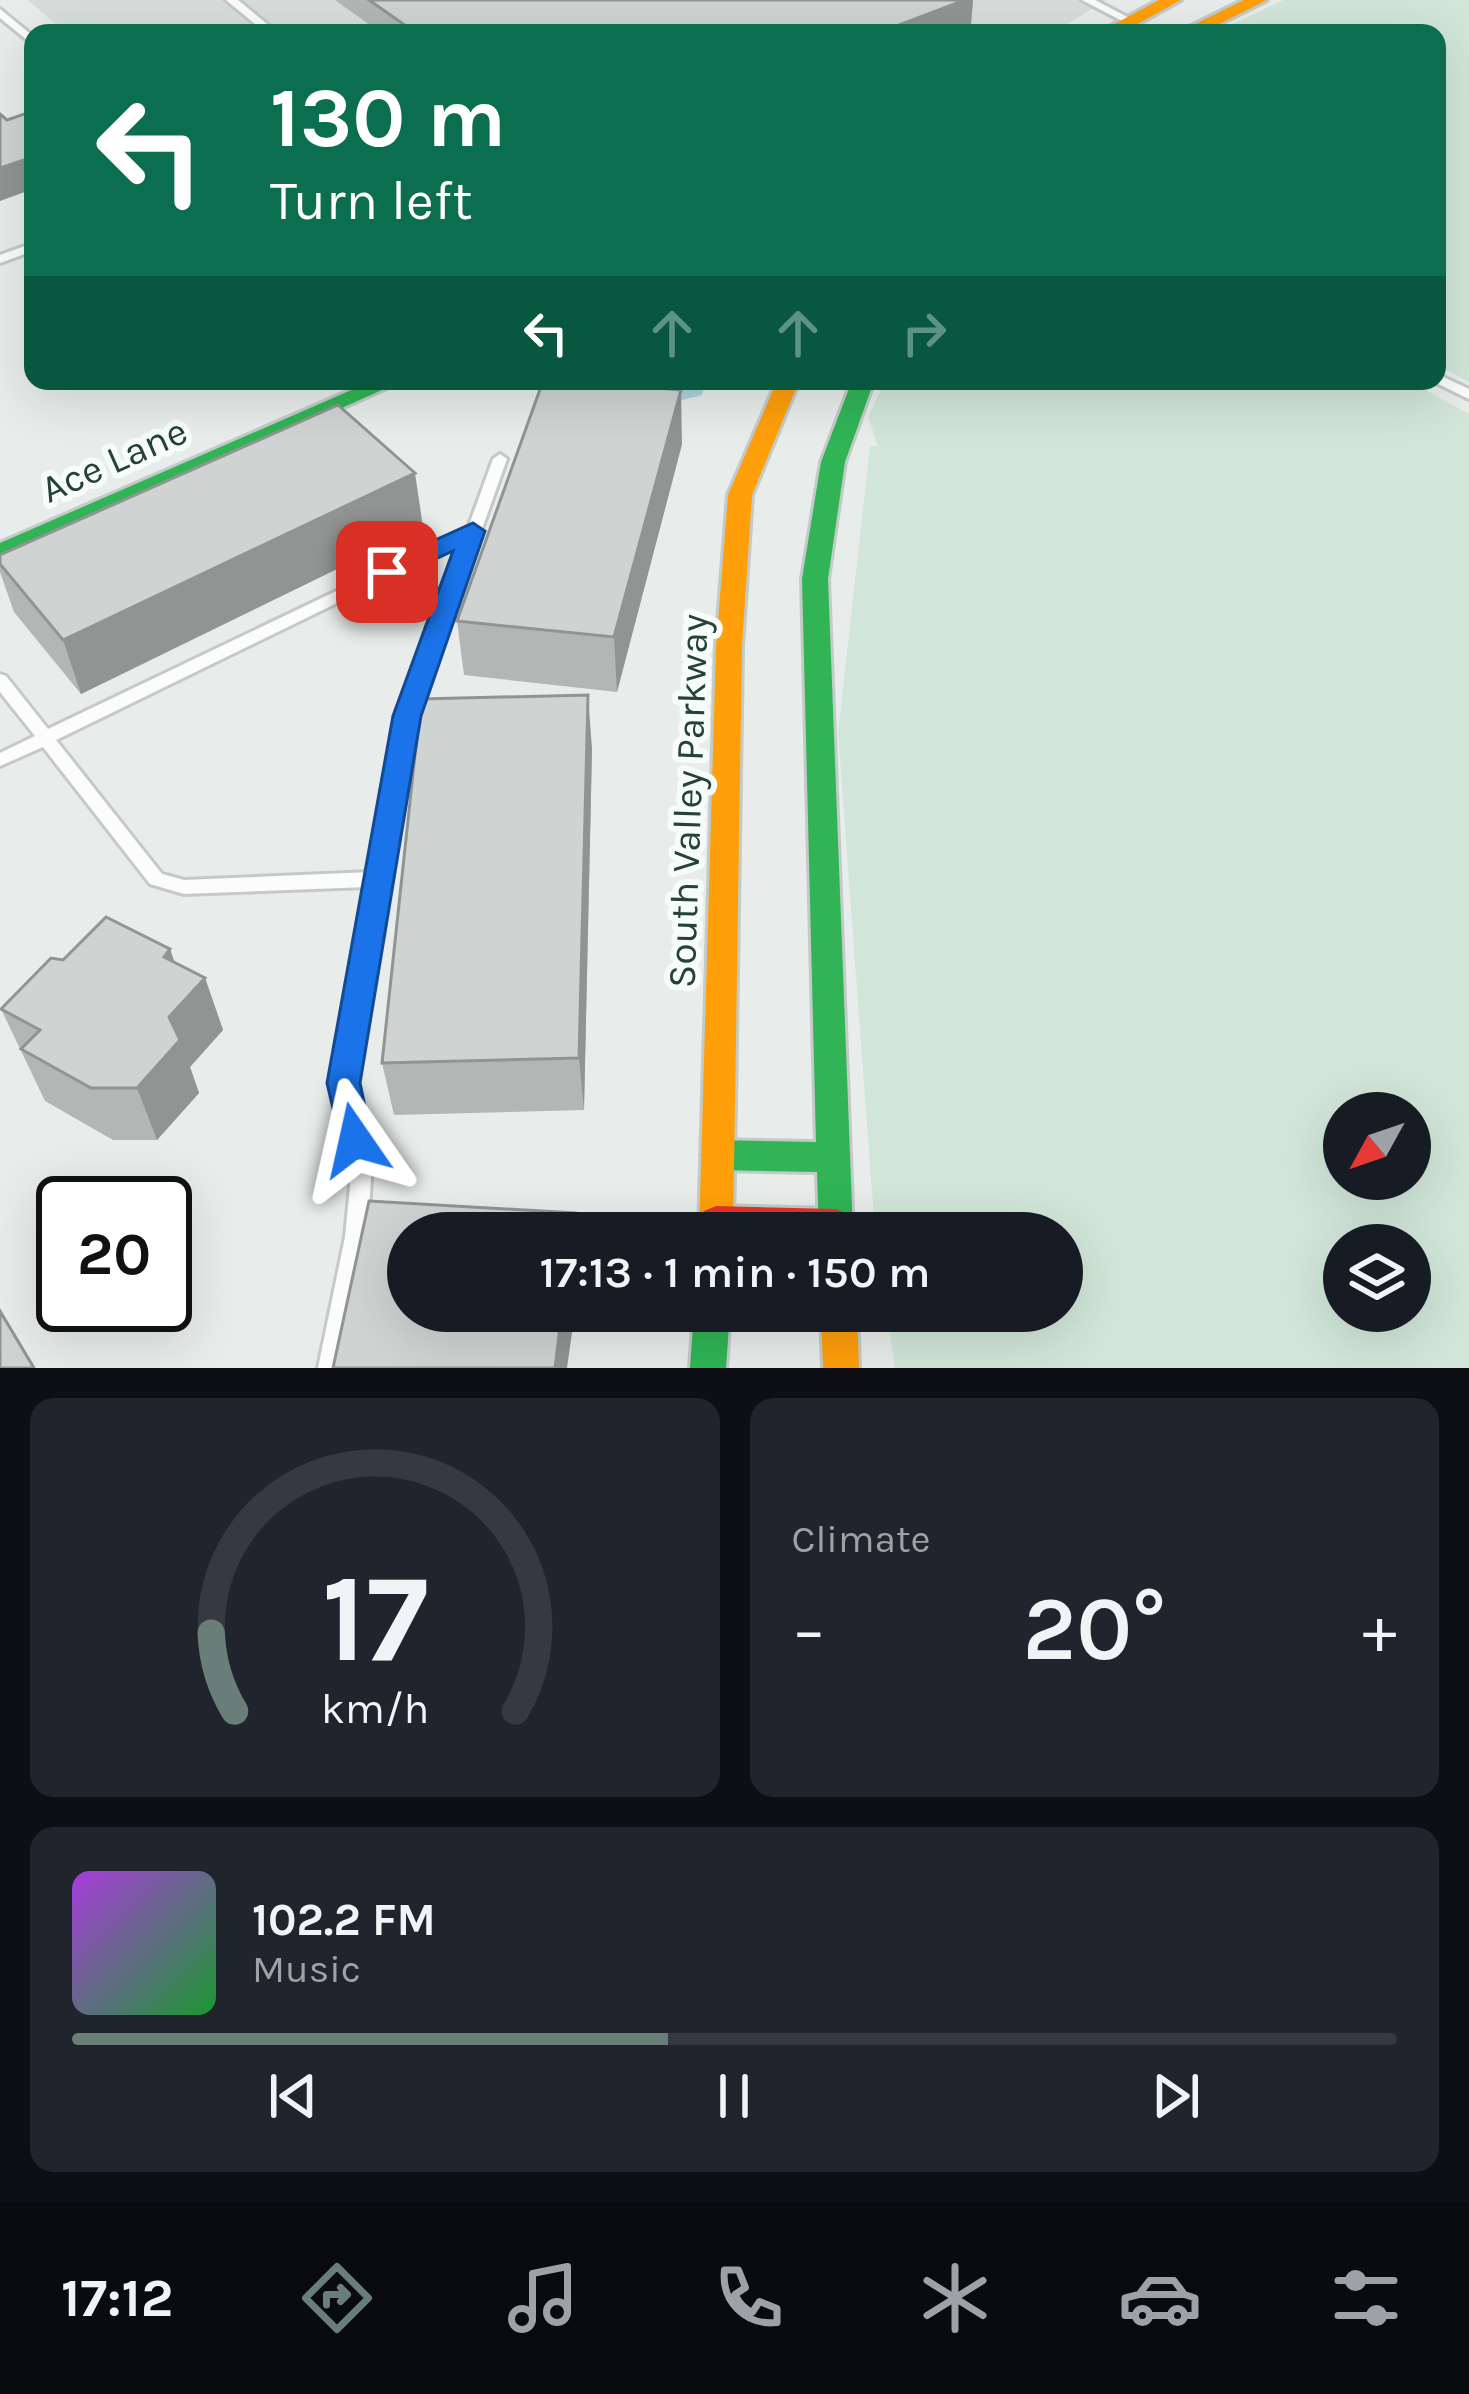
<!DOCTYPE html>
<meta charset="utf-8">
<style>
:root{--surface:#171b24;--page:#20242c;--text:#f1f3f6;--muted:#9ea1a6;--line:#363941;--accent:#697e78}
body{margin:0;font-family:Karla,sans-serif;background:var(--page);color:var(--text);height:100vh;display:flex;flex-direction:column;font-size:45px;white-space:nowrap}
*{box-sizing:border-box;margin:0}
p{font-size:39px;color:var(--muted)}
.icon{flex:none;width:66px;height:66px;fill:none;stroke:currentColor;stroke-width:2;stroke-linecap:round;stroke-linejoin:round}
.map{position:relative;height:1368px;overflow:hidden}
.side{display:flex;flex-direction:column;gap:30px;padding:30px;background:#0d0f14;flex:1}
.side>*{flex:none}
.guide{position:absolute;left:24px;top:24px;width:1422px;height:366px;border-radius:24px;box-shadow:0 12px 48px #0002;background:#0b6e4f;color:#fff;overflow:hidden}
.needle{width:78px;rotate:230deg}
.buttons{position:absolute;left:1323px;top:1092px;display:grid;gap:24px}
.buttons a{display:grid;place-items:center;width:108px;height:108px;border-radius:50%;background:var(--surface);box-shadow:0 12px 48px #0002;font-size:60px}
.speed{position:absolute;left:36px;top:1176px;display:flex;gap:24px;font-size:60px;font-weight:700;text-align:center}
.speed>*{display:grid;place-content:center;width:156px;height:156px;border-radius:50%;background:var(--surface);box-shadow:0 12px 48px #0002;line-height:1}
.speed .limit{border:6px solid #111;border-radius:18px;background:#fff;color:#111}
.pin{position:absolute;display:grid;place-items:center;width:102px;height:102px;color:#fff;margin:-51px;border-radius:24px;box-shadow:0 6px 18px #0006}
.me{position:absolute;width:132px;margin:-66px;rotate:349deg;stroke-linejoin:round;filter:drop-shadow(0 0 9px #0008)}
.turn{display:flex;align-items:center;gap:42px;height:252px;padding:0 48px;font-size:54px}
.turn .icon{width:156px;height:156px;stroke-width:2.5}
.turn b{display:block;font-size:84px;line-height:102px}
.lanes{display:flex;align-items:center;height:114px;padding:0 48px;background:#0003;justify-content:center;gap:60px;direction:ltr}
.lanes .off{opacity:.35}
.big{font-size:90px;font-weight:600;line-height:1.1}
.side .card{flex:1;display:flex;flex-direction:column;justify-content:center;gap:18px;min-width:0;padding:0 42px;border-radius:24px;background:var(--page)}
.side .dial{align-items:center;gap:0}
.dial svg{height:312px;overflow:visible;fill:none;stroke:var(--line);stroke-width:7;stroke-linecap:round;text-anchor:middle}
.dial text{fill:var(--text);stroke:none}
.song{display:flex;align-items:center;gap:36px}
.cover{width:144px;height:144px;border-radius:18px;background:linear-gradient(135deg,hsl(280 70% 55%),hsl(130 70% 35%))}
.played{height:12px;border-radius:6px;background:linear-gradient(90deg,var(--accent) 45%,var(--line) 45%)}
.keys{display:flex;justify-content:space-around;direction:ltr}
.heat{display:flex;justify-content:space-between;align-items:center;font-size:66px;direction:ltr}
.side .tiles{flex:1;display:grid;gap:30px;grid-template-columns:1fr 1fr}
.card:last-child{grid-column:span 2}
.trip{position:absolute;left:387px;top:1212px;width:696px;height:120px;border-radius:60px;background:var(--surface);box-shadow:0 12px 48px #0002;font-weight:600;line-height:120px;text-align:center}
.tab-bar{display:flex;height:192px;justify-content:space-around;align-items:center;background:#090b0e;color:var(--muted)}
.tab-bar .icon{width:84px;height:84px}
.tab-bar .active{color:var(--accent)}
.tab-bar b{font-size:54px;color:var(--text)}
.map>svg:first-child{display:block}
</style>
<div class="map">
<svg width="1469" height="1368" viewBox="0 0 1469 1368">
<rect width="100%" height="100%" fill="#e8edeb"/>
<path fill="#d6dedb" d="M28,0H1106L1053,33H66Z"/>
<g fill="#d1e6d8" fill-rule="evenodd">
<path d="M1283,0H1469V382L1437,365V33H1214Z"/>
<path d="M885,381H1409L1469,414V1368H895L887,1311H1062V1233H875L838,733L870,446H878L868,417ZM1344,1113H1410V1179H1344ZM1344,1245H1410V1311H1344Z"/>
</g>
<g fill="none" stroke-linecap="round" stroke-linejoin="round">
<path stroke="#a9d4db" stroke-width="10" d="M670,398L698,391"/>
<defs>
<g id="lane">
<path d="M226,0H238L278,33H266Z"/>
<path d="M1082,0H1095L1133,20L1124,22Z"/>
<path d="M0,9L33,36V45L0,18Z"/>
<path d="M33,243V251L0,263V255Z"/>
<path d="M1437,374L1469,389V399L1432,381H1437Z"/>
<path d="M500,454L507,459L415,716L388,876L390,879L387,884L353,1083L372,1165L367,1237L340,1368H318L345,1237L352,1165L333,1083L368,887L184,894L150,884L43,747L0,766V753L35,736L0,692V674L6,676L48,729L468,528L493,459ZM462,542L399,716L371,872L184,880L162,874L56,740Z"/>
</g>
<g id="fast">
<path d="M372,381H402L0,561V543Z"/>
<path d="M852,381H874L845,462L828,579L853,1233H819L817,1172L718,1170L706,1165L701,1155L706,1145L718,1140L816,1142L802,579L821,462Z"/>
<path d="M694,1311H730L726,1368H690Z"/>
</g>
<g id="slow">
<path d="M1159,0H1181L1121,33H1098Z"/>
<path d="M1244,0H1267L1201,33H1177Z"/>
<path d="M777,381H799L752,495L742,647L733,1233H699L716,647L728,495Z"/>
<path d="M821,1311H857L859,1368H823Z"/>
</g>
<path id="jam" d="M716,1206L836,1209L848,1214L853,1225L850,1233H704L699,1222L704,1211Z"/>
</defs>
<use href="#lane" stroke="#c5cac8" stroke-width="6"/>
<use href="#fast" stroke="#c3cbc8" stroke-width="6"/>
<use href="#slow" stroke="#c3cbc8" stroke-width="6"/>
<use href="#jam" stroke="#c3cbc8" stroke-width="6"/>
<use href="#lane" fill="#fcfcfc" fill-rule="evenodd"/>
<use href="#fast" fill="#30b455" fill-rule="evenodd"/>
<use href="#slow" fill="#ff9f0a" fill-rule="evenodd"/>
<use href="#jam" fill="#e5322d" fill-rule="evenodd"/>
</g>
<g fill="#b2b6b5">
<path d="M335,0H973L971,24L948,33H381Z"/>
<path d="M682,444L617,692L464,675L457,621Z"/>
<path d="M423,527L81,694L14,612L0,572V555Z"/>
<path d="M592,749L584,1110L394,1115L382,1063Z"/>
<path d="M63,960L175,963L205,978L223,1030L190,1067L199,1093L157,1140H113L45,1101L1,1009Z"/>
</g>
<g fill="#919493">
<path d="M965,0H973L971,24L948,33H878Z"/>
<path d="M33,157V189L0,201V168Z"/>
<path d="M681,390L682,444L617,692L614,637Z"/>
<path d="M415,473L423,527L81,694L63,640Z"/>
<path d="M588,695L592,749L584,1110L579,1058Z"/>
<path d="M170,949L187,998L205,978L223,1030L190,1067L199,1093L157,1140L137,1088L169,1017L164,957Z"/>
<path d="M562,1311H575L567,1368H555Z"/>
</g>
<g fill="#cfd4d2" stroke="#919493" stroke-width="3">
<path d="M369,0H965L878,33H416Z"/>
<path d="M33,111V157L0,168V114L7,120Z"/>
<path d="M543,381H575L681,390L614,637L457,621Z"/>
<path d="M338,405L415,473L63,640L0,564V555Z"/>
<path d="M588,695L579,1058L382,1063L421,699Z"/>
<path d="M106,917L170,949L164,957L205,978L169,1017L180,1040L137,1088H91L21,1049L40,1030L1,1009L51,958L63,960Z"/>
<path d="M369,1201L575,1213L573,1233H408V1311H562L555,1368H333Z"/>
<path d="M0,1311L34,1368H0Z"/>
</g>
<path fill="#1a73e8" stroke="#114b97" stroke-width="3" d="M473,523L485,531L421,716L360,1083L372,1140L367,1151L355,1155L343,1151L327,1083L393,716L453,551L387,581L374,572L378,566Z"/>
<g text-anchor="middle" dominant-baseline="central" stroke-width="12" stroke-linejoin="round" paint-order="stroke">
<g font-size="39" fill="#24423a" stroke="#f7fbf9">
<text transform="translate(114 460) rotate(-24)">Ace Lane</text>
<text transform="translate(688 801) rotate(-88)">South Valley Parkway</text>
</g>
</g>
</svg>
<div class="buttons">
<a><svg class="needle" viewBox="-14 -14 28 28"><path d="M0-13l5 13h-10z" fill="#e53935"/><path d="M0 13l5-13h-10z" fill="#9ea1a6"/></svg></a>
<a><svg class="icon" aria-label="layers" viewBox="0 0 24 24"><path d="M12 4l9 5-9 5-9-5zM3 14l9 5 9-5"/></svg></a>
</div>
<div class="speed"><div class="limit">20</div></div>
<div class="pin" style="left:387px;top:572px;background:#d93025"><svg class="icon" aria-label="arrive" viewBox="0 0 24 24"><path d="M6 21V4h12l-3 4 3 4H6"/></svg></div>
<svg class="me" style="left:355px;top:1140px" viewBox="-20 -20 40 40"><path d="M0-17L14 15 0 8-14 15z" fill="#1a73e8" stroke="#fff" stroke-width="4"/></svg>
<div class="trip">17:13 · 1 min · 150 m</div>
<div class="guide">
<div class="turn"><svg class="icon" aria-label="left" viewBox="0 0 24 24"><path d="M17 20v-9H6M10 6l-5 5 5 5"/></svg><div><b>130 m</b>Turn left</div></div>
<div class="lanes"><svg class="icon" aria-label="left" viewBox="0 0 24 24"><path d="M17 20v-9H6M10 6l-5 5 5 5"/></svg><svg class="icon off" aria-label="ahead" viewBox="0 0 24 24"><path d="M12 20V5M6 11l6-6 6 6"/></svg><svg class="icon off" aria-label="ahead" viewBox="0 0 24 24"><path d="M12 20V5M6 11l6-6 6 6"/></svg><svg class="icon off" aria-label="right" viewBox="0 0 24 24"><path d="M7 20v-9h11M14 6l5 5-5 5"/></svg></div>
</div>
</div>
<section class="side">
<div class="tiles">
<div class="card dial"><svg viewBox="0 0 100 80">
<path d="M14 69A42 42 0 1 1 86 69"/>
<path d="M14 69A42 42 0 0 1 8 49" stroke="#697e78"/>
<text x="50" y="56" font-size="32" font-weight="700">17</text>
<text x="50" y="72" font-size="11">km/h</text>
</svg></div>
<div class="card"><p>Climate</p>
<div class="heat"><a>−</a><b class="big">20°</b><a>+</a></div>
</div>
<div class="card">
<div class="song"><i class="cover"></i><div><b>102.2 FM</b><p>Music</p></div></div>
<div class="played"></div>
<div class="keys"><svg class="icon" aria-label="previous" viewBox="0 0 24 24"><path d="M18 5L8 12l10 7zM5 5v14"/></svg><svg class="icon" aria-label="pause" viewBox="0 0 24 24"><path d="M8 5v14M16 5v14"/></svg><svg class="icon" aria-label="next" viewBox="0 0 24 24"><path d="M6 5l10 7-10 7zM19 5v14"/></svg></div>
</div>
</div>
</section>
<nav class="tab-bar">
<b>17:12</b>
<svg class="icon active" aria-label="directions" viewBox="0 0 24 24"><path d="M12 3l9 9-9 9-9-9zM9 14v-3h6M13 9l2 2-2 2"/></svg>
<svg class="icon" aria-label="music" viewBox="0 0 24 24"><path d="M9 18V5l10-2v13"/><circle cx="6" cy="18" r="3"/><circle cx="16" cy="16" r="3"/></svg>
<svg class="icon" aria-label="phone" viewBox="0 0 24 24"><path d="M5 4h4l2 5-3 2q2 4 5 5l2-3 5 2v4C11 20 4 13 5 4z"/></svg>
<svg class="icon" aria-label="climate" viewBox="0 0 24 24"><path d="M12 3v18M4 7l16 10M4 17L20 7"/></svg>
<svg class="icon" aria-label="car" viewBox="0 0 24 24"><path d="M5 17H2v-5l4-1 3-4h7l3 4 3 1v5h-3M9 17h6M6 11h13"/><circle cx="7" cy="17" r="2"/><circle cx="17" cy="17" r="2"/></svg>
<svg class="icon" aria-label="filters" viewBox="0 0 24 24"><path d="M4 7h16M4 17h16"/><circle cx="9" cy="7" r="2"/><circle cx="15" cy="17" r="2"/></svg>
</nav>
